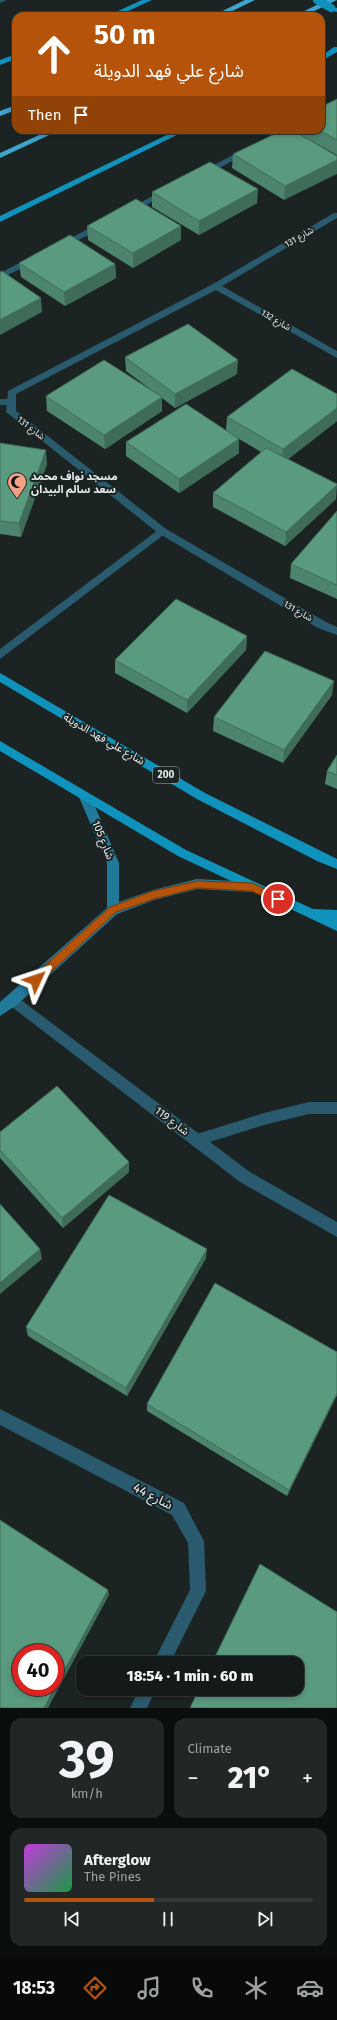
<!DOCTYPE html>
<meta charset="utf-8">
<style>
:root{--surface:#141a1a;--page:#212727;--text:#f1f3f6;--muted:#9da1a2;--line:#333839;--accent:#b45309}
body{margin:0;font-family:"Fira Sans","Noto Sans Arabic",sans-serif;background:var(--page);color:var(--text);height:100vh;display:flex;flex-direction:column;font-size:15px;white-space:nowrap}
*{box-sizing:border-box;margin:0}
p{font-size:13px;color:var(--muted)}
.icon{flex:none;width:22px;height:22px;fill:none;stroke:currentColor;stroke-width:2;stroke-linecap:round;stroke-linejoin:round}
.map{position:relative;height:1708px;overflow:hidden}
.drawer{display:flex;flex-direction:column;gap:10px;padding:10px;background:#0b0e0e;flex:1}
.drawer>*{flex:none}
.guide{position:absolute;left:12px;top:12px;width:313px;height:122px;border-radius:12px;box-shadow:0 2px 6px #0003,0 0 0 1px var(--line);background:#b45309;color:#fff;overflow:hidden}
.speed{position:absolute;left:12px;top:1644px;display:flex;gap:8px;font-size:20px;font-weight:700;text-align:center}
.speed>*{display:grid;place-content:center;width:52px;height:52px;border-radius:50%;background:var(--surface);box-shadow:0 2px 6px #0003,0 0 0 1px var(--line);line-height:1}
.speed .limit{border:6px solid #d22;background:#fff;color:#111}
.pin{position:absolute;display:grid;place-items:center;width:34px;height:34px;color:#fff;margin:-17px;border:2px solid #fff;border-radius:50%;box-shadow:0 1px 4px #0007}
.me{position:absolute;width:44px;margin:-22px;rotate:48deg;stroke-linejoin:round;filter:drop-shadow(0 0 3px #0008)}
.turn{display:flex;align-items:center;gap:14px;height:84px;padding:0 16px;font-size:18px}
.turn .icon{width:52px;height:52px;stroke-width:2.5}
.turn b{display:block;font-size:28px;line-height:34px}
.then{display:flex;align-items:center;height:38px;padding:0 16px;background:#0003;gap:8px;font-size:15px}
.big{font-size:30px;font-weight:800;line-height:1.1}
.drawer .widget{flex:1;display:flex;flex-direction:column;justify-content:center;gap:6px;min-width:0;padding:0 14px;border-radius:12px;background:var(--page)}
.drawer .dial{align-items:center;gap:0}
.dial b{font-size:52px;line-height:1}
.song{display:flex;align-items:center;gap:12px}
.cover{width:48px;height:48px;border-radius:6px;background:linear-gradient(135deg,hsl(290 70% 55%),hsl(140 70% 35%))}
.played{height:4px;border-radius:2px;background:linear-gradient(90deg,var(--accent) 45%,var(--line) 45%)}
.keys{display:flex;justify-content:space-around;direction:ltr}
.heat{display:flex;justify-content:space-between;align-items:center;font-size:22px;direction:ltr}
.drawer .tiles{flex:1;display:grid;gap:10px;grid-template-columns:1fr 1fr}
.widget:last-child{grid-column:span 2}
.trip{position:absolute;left:76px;top:1656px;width:228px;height:40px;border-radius:12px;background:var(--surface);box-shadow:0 2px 6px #0003,0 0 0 1px var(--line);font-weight:800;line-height:40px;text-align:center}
.dock{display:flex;height:64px;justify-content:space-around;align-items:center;background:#080a0a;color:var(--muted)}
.dock .icon{width:28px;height:28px}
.dock .on{color:var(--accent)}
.dock b{font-size:18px;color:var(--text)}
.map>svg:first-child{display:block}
</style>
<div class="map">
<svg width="337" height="1708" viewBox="0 0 337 1708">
<rect width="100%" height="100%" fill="#1b2323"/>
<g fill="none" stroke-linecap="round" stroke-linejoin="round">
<g fill="#295a6e" fill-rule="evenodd">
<path d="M244,149L251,151L206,175L199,173Z"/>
<path d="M164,190L171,192L133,212H130L126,210Z"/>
<path d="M101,222L105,225L104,227L63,248H57L56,246Z"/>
<path d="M33,256L36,257V261L0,279V273Z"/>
<path d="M0,399H11L16,402L11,405H0Z"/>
<path d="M162,527L166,529L167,531L166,533L0,659V649Z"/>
<path d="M309,1102H337V1114H309L264,1125L197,1146L192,1144L190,1140L192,1136L197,1134L264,1113Z"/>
</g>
<g fill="#295a6e" fill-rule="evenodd">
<path d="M0,0H7L0,3Z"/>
<path d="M334,213H337V218L222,286L337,351V358L216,290L16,394V411L166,529L326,622L337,627V635L318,628L158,533L6,412L8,391L213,284Z"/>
<path d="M13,994L250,1172L337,1222V1237L240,1182L8,1004L7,1000L8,996Z"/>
<path d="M0,1409L184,1503L204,1541L206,1591L170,1663H153L190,1590L188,1543L172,1515L0,1425Z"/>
<path d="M139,1689H156L147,1708H130Z"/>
</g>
<path fill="#227a9a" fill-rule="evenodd" d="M85,792L89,794L91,797L119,863V902L153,890L197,879L252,882L256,883L258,887L256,891L252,892L197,889L154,900L117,914L18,1004L0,1016V1002L107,908V863L79,797L81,794Z"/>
<g fill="#0f92bc" fill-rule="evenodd">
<path d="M142,0H152L117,16H107Z"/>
<path d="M328,6L337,8V12L328,10Z"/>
<path d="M334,47H337V52L321,61V56Z"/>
<path d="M16,54V59L0,65V60Z"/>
<path d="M177,130H187L0,222V216Z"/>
<path d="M0,673L205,793L337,859V869L317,861L197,799L0,682Z"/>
<path d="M0,741L186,850L313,909L337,910V931L178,856L0,751Z"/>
</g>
<g fill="#3ea5ce" fill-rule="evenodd">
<path d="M245,0H255L222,16H212Z"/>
<path d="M327,0H337L304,16H294Z"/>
<path d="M16,105V110L0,116V111Z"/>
<path d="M50,130H60L0,158V153Z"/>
</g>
<path stroke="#0f92bc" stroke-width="8" d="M317,0L331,8"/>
</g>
<g fill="#4d846d">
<path d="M337,99V155L297,133V130H321Z"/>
<path d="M233,154L337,156L284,200L232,168Z"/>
<path d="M152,192L257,203L199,235L152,207Z"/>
<path d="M87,226L181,240L133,268L88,240Z"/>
<path d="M19,263L115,264L116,278L65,306L21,277Z"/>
<path d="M125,357L237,374L175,408L162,398V411L105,449L47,411L46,396L150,389L126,371Z"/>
<path d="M227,417L337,421L288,459L336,499L285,546L213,507V493L261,452L239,439V453L179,493L126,456V442L226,430Z"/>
<path d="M0,443L47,464L21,537L0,534Z"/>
<path d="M337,511V599L290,578L291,564Z"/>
<path d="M247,636L246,650L187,713L115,673V660Z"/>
<path d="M332,695L283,763L213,731L214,717Z"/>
<path d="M337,755V789L325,784L327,771Z"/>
<path d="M0,1132L129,1162V1172L63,1228L0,1158Z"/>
<path d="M206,1258L127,1396L28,1336L26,1327Z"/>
<path d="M337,1352V1395L287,1496L147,1411V1404Z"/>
</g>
<g fill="#3f6c59">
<path d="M337,160V174L284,200L285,186Z"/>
<path d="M258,189L257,203L199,235V221Z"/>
<path d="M181,226V240L133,268V253Z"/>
<path d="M115,264L116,278L65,306L64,292Z"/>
<path d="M41,298L42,312L0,335V320Z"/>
<path d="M238,360L237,374L175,408V394Z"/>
<path d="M162,397V411L105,449L104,435Z"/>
<path d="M337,408V421L282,464L283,449Z"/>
<path d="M239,439V453L179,493V479Z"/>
<path d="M46,450L47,464L21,537L19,523Z"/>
<path d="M337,485L336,499L285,546L286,532Z"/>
<path d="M247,636L246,650L187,713V700Z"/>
<path d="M334,681L332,695L283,763L284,750Z"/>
<path d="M129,1162V1172L63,1228L62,1218Z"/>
<path d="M40,1249L42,1259L0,1294V1283Z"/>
<path d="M207,1249L206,1258L127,1396L126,1388Z"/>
<path d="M337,1393V1395L287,1496L289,1490Z"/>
<path d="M108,1590L109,1595L48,1708H44Z"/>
</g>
<g fill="#5a9a7f" stroke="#3f6c59" fill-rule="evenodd">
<path d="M337,99V140L319,130H321V107Z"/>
<path d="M283,130H292L337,156V160L285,186L233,154Z"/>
<path d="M210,162L258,189L199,221L152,192Z"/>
<path d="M136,199L181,226L133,253L87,226Z"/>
<path d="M70,235L115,264L64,292L19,263Z"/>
<path d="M2,271L41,298L0,320V272Z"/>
<path d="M188,324L238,360L175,394L125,357Z"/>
<path d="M104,360L162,397L104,435L46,396Z"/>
<path d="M292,369L337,394V408L283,449L227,417Z"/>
<path d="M186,404L239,439L179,479L126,442Z"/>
<path d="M0,443L46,450L19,523L0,521Z"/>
<path d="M266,448L337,484V485L286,532L213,493Z"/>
<path d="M337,511V585L291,564Z"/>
<path d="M176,599L247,636L187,700L115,660Z"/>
<path d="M265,651L334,681L284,750L214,717Z"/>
<path d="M337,755V775L327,771Z"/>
<path d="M57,1086L129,1162L62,1218L0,1150V1132Z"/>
<path d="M109,1195L207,1249L126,1388L26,1327Z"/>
<path d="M0,1204L40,1249L0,1283Z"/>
<path d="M215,1283L337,1352V1393L289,1490L147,1404Z"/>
<path d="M0,1520L108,1590L44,1708H0ZM21,1653H55V1687H21Z"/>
<path d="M260,1564L337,1612V1708H190L199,1689H297V1663H212Z"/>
</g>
<path fill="#b45309" stroke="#753606" d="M197,881L252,883L281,896L283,899L278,903L251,891L197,888L154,899L116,912L39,983H32V977L110,907L153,891Z"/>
<defs>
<symbol id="mosque-pin" viewBox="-11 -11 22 30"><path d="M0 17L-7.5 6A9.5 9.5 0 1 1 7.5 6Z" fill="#f39f82" stroke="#1b2323"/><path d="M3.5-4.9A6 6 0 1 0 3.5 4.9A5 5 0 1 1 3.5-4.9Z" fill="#111"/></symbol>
</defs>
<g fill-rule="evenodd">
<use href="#mosque-pin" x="6" y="471" width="22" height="30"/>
</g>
<g text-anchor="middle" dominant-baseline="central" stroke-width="4" stroke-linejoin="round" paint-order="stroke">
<g font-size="9" fill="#e9eeee" stroke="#1b2323">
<text transform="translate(299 237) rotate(-30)">شارع 131</text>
<text transform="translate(276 320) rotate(30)">شارع 132</text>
<text transform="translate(31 428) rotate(38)">شارع 131</text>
<text transform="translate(298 611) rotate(30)">شارع 131</text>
</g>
<rect fill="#1b2323" stroke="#abb1b1" stroke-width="1" x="153" y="767" width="26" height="16" rx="3"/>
<g font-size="10" font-weight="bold" fill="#e9eeee">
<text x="166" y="775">200</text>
</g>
<g font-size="11" font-weight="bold" fill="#e9eeee" stroke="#1b2323" text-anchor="start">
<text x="31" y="476">مسجد نواف محمد<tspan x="31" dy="13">سعد سالم البيدان</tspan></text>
</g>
<g font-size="11" fill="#e9eeee" stroke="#1b2323">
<text transform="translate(104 739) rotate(30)">شارع علي فهد الدويلة</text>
<text transform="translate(103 840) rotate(68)">شارع 105</text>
<text transform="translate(172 1121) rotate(37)">شارع 119</text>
</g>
<g font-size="13" fill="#e9eeee" stroke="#1b2323">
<text transform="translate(153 1496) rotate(27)">شارع 44</text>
</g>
</g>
</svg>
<div class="speed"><div class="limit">40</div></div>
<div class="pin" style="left:278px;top:899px;background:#d93025"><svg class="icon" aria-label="arrive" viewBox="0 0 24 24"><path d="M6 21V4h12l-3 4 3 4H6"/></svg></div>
<svg class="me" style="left:36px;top:980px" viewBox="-20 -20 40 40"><path d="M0-17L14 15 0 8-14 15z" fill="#b45309" stroke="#fff" stroke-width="4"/></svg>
<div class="trip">18:54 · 1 min · 60 m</div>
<div class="guide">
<div class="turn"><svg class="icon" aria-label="ahead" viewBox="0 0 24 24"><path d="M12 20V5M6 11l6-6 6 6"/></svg><div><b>50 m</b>شارع علي فهد الدويلة</div></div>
<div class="then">Then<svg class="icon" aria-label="arrive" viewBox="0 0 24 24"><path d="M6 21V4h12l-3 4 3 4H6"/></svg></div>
</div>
</div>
<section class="drawer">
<div class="tiles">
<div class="widget dial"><b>39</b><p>km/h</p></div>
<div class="widget"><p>Climate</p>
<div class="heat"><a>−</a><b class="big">21°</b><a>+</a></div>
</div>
<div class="widget">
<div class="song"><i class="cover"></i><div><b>Afterglow</b><p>The Pines</p></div></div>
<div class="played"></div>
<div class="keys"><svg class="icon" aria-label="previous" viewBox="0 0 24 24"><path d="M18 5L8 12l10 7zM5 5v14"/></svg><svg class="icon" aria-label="pause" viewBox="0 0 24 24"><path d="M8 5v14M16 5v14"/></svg><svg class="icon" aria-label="next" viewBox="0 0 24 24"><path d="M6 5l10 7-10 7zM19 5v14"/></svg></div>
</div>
</div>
</section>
<nav class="dock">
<b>18:53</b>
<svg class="icon on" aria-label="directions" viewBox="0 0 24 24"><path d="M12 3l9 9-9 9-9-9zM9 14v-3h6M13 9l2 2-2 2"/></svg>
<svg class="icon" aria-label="music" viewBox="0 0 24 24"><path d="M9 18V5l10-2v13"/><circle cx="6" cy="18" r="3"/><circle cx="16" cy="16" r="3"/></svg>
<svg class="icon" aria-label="phone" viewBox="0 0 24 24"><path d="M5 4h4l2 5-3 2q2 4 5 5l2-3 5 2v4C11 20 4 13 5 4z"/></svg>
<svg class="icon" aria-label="climate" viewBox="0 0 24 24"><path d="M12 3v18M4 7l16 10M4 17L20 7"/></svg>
<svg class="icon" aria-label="car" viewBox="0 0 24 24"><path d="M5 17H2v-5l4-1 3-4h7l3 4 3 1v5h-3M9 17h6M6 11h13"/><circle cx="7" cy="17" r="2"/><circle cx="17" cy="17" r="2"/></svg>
</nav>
